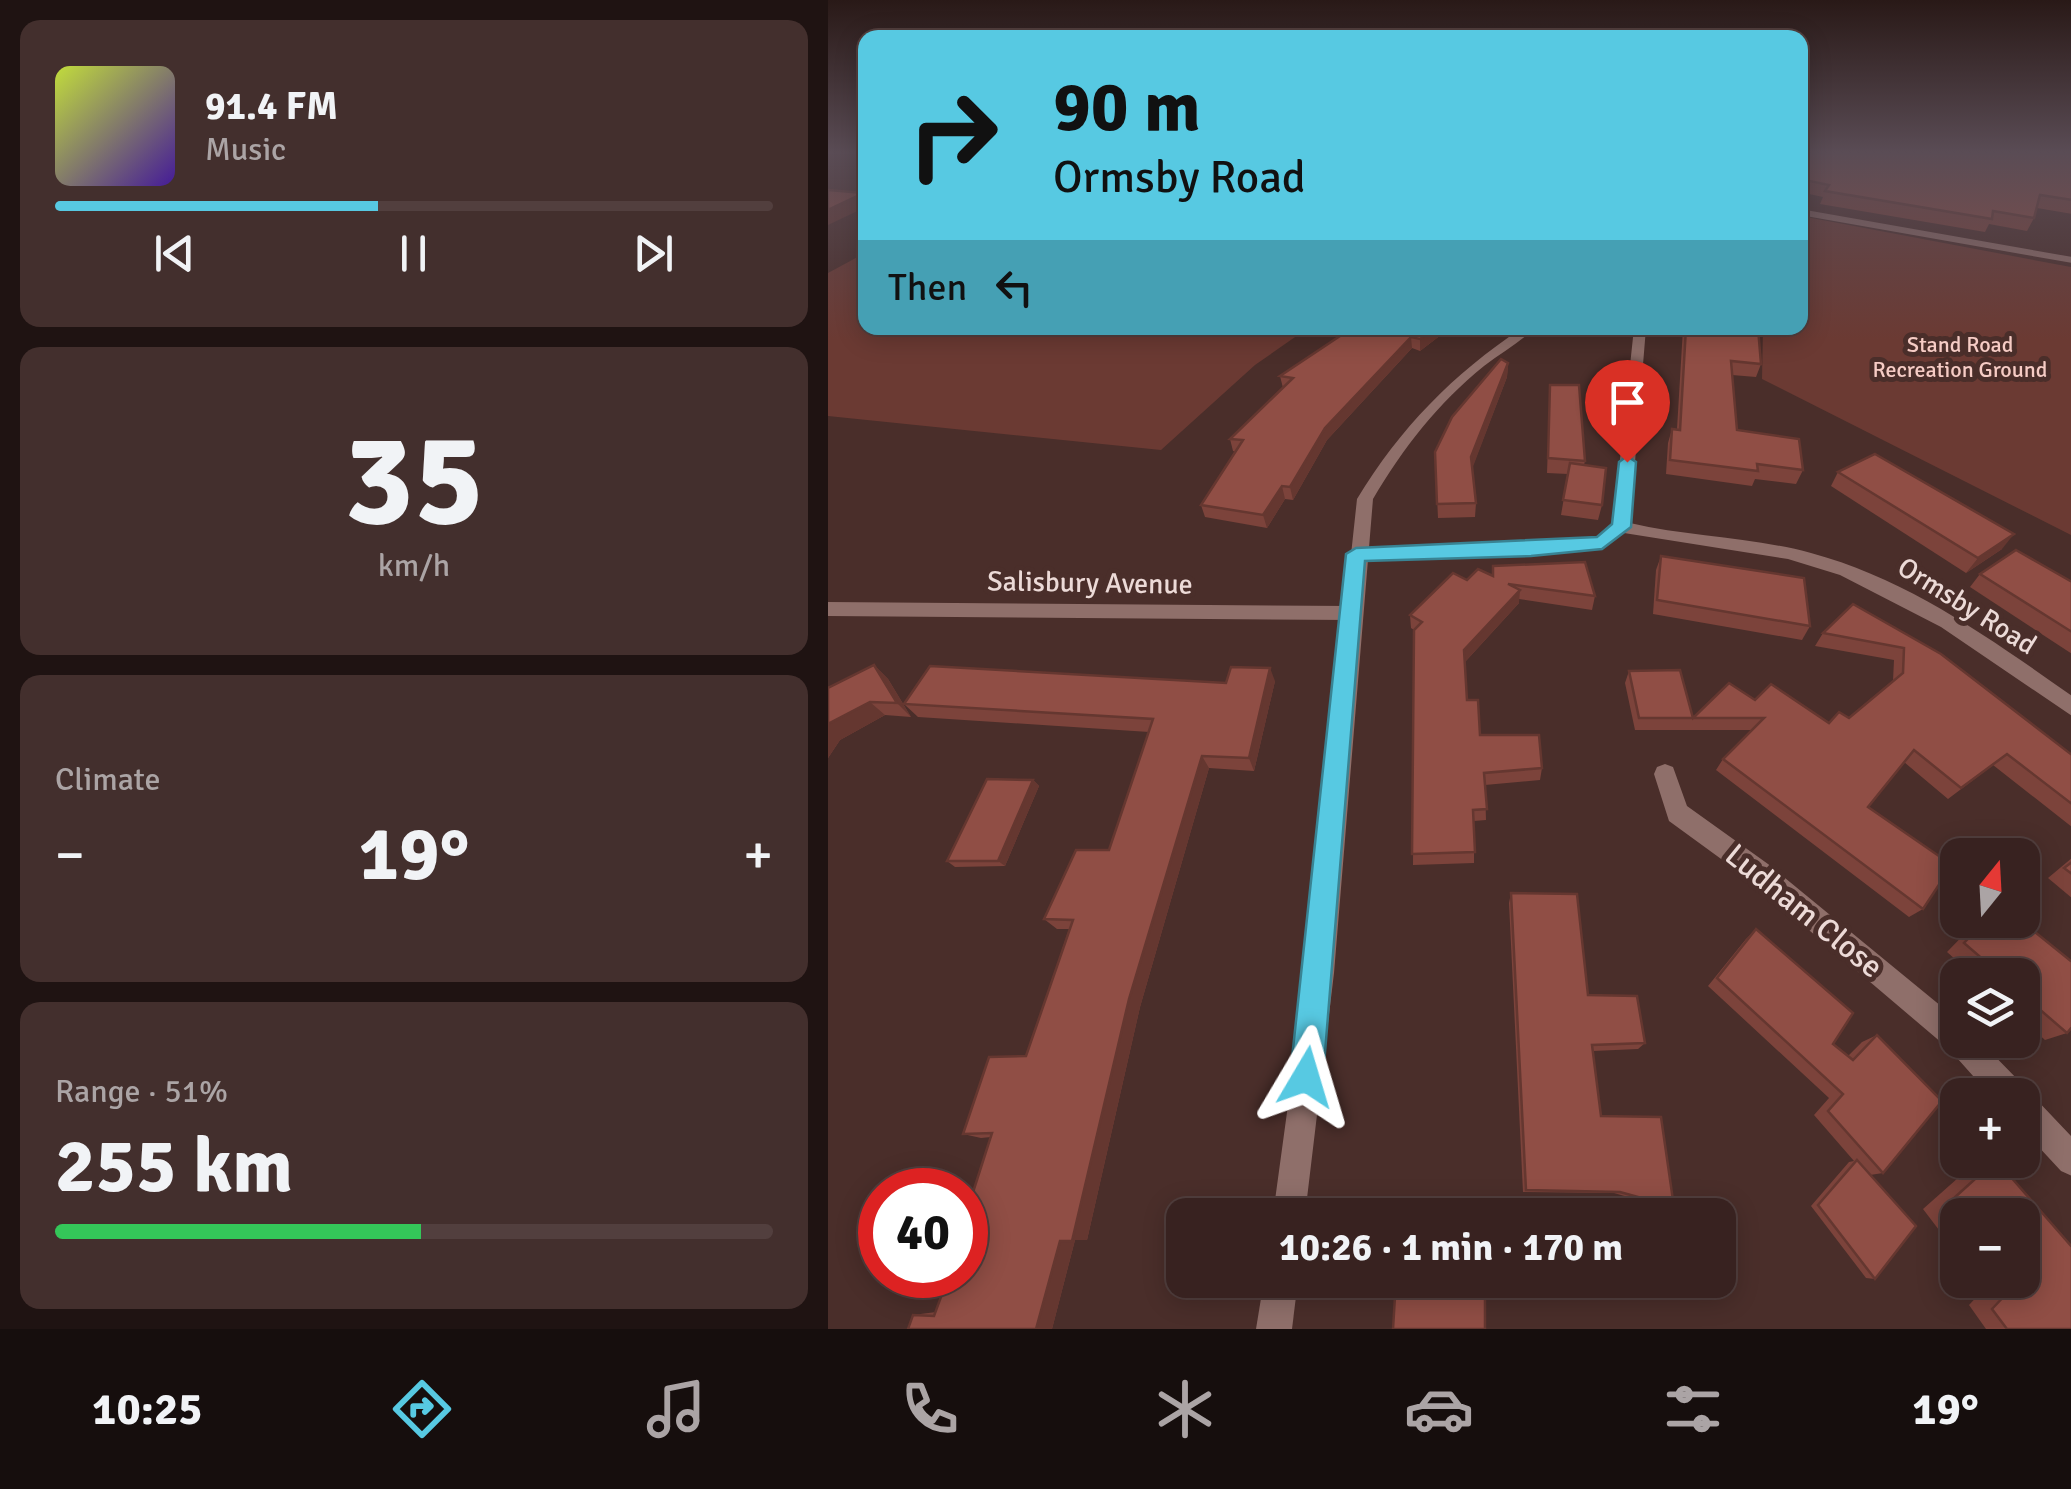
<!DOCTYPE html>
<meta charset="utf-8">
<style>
:root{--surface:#382220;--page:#432f2d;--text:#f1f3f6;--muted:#aba4a5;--line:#523f3e;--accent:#57c9e2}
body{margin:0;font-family:Signika,sans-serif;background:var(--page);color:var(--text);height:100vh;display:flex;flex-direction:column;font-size:38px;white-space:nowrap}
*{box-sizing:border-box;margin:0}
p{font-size:32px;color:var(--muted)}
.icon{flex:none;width:55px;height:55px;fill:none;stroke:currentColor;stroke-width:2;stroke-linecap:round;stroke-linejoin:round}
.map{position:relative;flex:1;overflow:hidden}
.side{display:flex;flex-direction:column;gap:20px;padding:20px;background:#1f1312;width:828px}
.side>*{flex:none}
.top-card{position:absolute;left:30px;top:30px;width:950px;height:305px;border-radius:20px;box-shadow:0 5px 25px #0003,0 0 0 2px var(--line);background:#57c9e2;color:#111;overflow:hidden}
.needle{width:65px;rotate:18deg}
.buttons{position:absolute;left:1112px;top:838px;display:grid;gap:20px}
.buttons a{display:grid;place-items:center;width:100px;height:100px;border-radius:20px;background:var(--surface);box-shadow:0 5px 25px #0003,0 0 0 2px var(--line);font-size:50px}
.speed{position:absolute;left:30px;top:1168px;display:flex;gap:20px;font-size:50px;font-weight:700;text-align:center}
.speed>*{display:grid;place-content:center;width:130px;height:130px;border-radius:50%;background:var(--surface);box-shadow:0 5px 25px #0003,0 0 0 2px var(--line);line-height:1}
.speed .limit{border:15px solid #d22;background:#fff;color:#111}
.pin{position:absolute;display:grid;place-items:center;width:85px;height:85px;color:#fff;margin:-102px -42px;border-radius:50% 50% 50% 0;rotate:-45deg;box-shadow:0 0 10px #0007}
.pin .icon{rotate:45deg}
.me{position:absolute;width:110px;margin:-55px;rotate:7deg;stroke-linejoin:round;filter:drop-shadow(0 0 8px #0008)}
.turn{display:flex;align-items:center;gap:35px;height:210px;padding:0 30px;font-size:45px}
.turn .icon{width:130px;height:130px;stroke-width:2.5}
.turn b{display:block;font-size:70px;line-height:85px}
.then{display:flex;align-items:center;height:95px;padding:0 30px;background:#0003;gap:20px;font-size:38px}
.big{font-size:75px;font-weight:800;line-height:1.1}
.side .tile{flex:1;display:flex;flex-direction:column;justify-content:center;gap:15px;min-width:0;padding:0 35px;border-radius:20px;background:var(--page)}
.side .dial{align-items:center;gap:0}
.dial b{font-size:130px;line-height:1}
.song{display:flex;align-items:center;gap:30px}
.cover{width:120px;height:120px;border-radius:15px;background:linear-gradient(135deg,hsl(70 70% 55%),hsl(260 70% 35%))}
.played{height:10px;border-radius:5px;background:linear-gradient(90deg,var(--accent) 45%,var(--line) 45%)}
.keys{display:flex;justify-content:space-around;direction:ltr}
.heat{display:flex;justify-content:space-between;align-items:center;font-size:55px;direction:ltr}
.charge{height:15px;border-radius:8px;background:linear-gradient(90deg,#34c759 51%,var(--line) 0)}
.trip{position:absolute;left:338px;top:1198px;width:570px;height:100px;border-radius:20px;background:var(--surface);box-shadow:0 5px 25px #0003,0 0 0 2px var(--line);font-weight:800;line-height:100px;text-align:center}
.dock{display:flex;height:160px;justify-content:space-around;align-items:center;background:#160e0d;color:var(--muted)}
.dock .icon{width:70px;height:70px}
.dock .on{color:var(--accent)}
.dock b{font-size:45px;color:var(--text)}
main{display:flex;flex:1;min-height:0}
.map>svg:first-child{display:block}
</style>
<main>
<section class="side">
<div class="tile">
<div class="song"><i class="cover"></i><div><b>91.4 FM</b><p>Music</p></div></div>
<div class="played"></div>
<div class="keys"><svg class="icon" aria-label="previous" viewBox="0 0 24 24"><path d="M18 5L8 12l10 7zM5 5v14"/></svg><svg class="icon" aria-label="pause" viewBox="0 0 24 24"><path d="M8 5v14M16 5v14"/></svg><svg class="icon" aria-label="next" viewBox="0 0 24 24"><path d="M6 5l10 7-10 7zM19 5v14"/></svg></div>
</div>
<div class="tile dial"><b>35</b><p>km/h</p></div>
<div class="tile"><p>Climate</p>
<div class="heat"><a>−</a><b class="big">19°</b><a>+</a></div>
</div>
<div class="tile"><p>Range · 51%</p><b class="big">255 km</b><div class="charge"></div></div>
</section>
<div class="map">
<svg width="1244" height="1329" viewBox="0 0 1244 1329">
<rect width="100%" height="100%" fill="#4a2e2a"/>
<g fill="#6b3a33">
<path d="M973,216L1243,267V535L934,379L935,328H972Z"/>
<path d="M37,253L38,328H480L427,365L333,450L0,416V273Z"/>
</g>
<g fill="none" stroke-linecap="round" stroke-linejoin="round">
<g fill="#8f6f6a" fill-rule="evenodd">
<path d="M806,328H818L802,523C862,537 924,537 983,553C1080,579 1163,639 1244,696V716L1113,627L1012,575L960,559L796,533L774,549L522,558L519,554L528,548L770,537L785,525Z"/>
<path d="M0,602L523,606L532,613L523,620L0,616Z"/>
<path d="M837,764L845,767L859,806L940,864L1130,1020V1040H1151L1194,1084L1198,1094L1206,1097L1244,1137V1176L1233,1171L1195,1130V1095H1162L1121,1049L922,880L841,821L826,774L829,767Z"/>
</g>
<g fill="#8f6f6a" fill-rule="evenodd">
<path d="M972,209L1244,257V263L972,215Z"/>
<path d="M694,328H707C692,342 673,353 656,366C610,403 575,448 545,499L506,973L477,1215H445L478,973L529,499C572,428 625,374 694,328Z"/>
<path d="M436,1280H470L464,1329H428Z"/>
</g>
</g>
<g fill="#7c433b">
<path d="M972,153L979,156L1244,153V214L1209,208L1206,218L1199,231L1161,224L1157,232L992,204L995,197L972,192Z"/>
<path d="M524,328H622L592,351L584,348L499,440L465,500L457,499L439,528L377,517L373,505L408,452L405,451L402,439L455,388L452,376Z"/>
<path d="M855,328H930L933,364L928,377L904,375L909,430L975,470L968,484L927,479L924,486L838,474L840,443L844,429H849Z"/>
<path d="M680,363L679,377L644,468L648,503L647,517L610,518L607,452Z"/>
<path d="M722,385L757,461L756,465L774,505L770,520L733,515L740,474L719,473Z"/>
<path d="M1010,472L1174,549L1138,573L1003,486Z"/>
<path d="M833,556L982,626L974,640L825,614L828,570Z"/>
<path d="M1152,574L1244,582V654L1142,587Z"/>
<path d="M665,576L767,596L764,610L691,599V603L637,662L639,700L652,735L714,768L712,780L657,785L658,820L646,821V863L585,865L586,630L583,628L582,615L639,580Z"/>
<path d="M1025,604L1244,755V827L1165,765L1120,799L1076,762L1040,807L1095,909L1081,917L888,770L895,759L924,730H807L797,683L801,671L865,718L927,700L1001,723L1021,718L1065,681L1066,660L987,646L995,633Z"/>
<path d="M46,665L60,679L83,717L57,715L12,740L0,758V688Z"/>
<path d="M447,681L426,771L381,768L312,1007L259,1240H247L224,1329L85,1315L108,1312L138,1275L163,1137L153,1138L135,1134L198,1056L241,929H229L216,919L281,850L321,732L90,717L76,704L398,683Z"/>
<path d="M205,780L211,786L177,866L127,867L119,861Z"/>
<path d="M1244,858V898L1220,878Z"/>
<path d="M683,893L760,995L817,1043L810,1049L765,1051L773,1116L846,1207L838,1208L786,1193L695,1192L681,903Z"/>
<path d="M1150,920H1192L1239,1033L1217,1040L1195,1020V975H1145L1119,952Z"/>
<path d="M928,929L1005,1044L1020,1056L1034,1042L1049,1035L1055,1173L1042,1175L1047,1279L1038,1278L983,1206L1021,1162L1026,1161L986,1115L1001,1098L880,986L918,939Z"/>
<path d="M1170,1160L1244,1329H1158L1141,1305L1156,1289L1149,1280H1195L1130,1215V1255L1095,1209L1148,1162Z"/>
<path d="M619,1283L655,1285L657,1288L565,1329Z"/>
</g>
<g fill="#653730">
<path d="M36,193L38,207L0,225V210Z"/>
<path d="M607,328H622L592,351V339Z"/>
<path d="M583,337L584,348L499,440L465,500L462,487L497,428Z"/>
<path d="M680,363L679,377L643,472V457Z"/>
<path d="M454,486L457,499L439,528L435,515Z"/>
<path d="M1186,534L1174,549L1138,573L1150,558Z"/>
<path d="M692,590L691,603L636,663V650Z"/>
<path d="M46,665L60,679L83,717L69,703Z"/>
<path d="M442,668L447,681L426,771L421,758Z"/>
<path d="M42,702L57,715L12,740L0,758V724Z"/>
<path d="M374,756L381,768L312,1007L259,1240H247L224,1329H208L301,999Z"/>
<path d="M205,780L211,786L177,866L170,861Z"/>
</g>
<g fill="#904e45" stroke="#653730" stroke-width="2.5">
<path d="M972,153L979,156L981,153H1244V200L1212,195L1206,218L1165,211L1164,219L997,191L1001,185L972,179Z"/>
<path d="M0,190L36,193L0,210Z"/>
<path d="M524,328H607L592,339L583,337L497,428L462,487L454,486L435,515L373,505L415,440L402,439L465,378L452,376Z"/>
<path d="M858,328H930L933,364L903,361L909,430L971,439L975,470L929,464L930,471L842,460L844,429L852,430Z"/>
<path d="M673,359L680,363L643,457L648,503L609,504L607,452L624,417Z"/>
<path d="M722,385H751L757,461L720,458Z"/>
<path d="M1047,454L1186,534L1150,558L1010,472Z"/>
<path d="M742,463L778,468L774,505L735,500Z"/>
<path d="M1188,550L1244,582V632L1152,574Z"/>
<path d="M833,556L976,578L982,626L829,600Z"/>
<path d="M757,562L767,596L680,584L692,590L636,650L639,700H650L652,735H711L714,768L656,773L659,809L645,810L647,852L584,854L586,630L594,622L582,615L625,573L639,580L650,569L665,576V566Z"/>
<path d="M1025,604L1113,654L1244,755V804L1179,754L1133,788L1086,750L1040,807L1124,865L1095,909L895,759L936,718H811L801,671L852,670L865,718L901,683L927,700L943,684L1001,723L1011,712L1021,718L1075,673L1076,648L995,633Z"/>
<path d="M46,665L69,703L42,702L0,724V688Z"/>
<path d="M102,666L398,683L403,667L442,668L421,758L374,756L301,999L244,1241H232L208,1329H80L85,1315L106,1316L121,1275H138V1214L164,1133L135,1134L161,1057L198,1056L245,920L216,919L248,850H281L325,719L76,704Z"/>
<path d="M159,779L205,780L170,861H119Z"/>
<path d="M1244,862V874L1236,868Z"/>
<path d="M683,893L749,894L760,995L809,996L817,1043L764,1045L773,1116L833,1117L846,1207L792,1192L698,1190Z"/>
<path d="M1158,920H1192L1244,962V1027L1239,1033L1195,995V975H1173L1136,943Z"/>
<path d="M928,929L1025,1013L1005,1044L1025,1060L1049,1035L1114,1101L1055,1173L1000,1111L1015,1094L889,978Z"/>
<path d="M1029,1160L1088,1226L1047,1279L990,1205Z"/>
<path d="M1168,1160L1244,1247V1329H1179L1164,1309L1180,1292L1170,1280H1195V1215H1130V1228L1115,1208Z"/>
<path d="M568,1280H619V1285L657,1288V1329H565Z"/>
</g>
<linearGradient id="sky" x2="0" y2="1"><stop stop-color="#291917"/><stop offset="0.45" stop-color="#5a4c55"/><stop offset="1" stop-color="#5a4c55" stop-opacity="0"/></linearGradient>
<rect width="1244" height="339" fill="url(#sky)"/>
<path fill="#57c9e2" stroke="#398393" stroke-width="2.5" d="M799,456L808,462L803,527L774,549L703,556L537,561L495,1077L490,1089L478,1094L467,1089L462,1077L518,554L528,548L769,537L784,524L791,462Z"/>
<g text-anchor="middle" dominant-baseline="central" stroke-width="10" stroke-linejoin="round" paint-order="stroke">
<g font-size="22" fill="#f6ccc5" stroke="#4a2e2a">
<text x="1132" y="344">Stand Road<tspan x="1132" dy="25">Recreation Ground</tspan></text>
</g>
<g font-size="28" fill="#ecdad7" stroke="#4a2e2a">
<text transform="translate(262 583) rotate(1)">Salisbury Avenue</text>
<text transform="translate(1139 606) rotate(32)">Ormsby Road</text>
</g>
<g font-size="32" fill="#ecdad7" stroke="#4a2e2a">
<text transform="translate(976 911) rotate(39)">Ludham Close</text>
</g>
</g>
</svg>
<div class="buttons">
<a><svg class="needle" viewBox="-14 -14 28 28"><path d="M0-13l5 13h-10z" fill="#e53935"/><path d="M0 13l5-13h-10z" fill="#aba4a5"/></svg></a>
<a><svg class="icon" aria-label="layers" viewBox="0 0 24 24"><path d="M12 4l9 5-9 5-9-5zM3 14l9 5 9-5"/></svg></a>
<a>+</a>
<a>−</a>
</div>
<div class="speed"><div class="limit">40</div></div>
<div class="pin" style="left:799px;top:462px;background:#d93025"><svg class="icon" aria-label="arrive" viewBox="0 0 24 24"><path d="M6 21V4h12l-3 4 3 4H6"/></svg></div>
<svg class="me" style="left:478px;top:1077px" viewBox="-20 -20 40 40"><path d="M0-17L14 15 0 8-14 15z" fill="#57c9e2" stroke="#fff" stroke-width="4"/></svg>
<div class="trip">10:26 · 1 min · 170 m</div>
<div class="top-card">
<div class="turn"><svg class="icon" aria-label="right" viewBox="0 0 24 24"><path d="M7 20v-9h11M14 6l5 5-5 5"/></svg><div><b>90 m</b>Ormsby Road</div></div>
<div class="then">Then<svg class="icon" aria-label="left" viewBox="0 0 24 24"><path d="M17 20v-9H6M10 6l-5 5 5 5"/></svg></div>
</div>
</div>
</main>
<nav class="dock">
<b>10:25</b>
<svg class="icon on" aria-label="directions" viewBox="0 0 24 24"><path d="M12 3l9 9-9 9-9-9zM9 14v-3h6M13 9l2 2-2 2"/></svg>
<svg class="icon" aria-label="music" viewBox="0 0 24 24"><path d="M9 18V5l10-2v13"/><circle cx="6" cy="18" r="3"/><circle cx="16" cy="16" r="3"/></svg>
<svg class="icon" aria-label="phone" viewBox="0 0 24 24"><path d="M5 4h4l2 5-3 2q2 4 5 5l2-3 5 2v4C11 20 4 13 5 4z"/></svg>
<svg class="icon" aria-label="climate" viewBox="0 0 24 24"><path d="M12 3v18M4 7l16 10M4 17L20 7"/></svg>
<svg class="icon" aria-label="car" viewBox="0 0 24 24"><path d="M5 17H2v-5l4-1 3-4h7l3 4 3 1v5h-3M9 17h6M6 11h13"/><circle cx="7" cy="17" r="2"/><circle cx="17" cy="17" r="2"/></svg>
<svg class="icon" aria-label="filters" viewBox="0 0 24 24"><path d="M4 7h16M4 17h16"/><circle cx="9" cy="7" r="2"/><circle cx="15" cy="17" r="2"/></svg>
<b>19°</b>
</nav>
